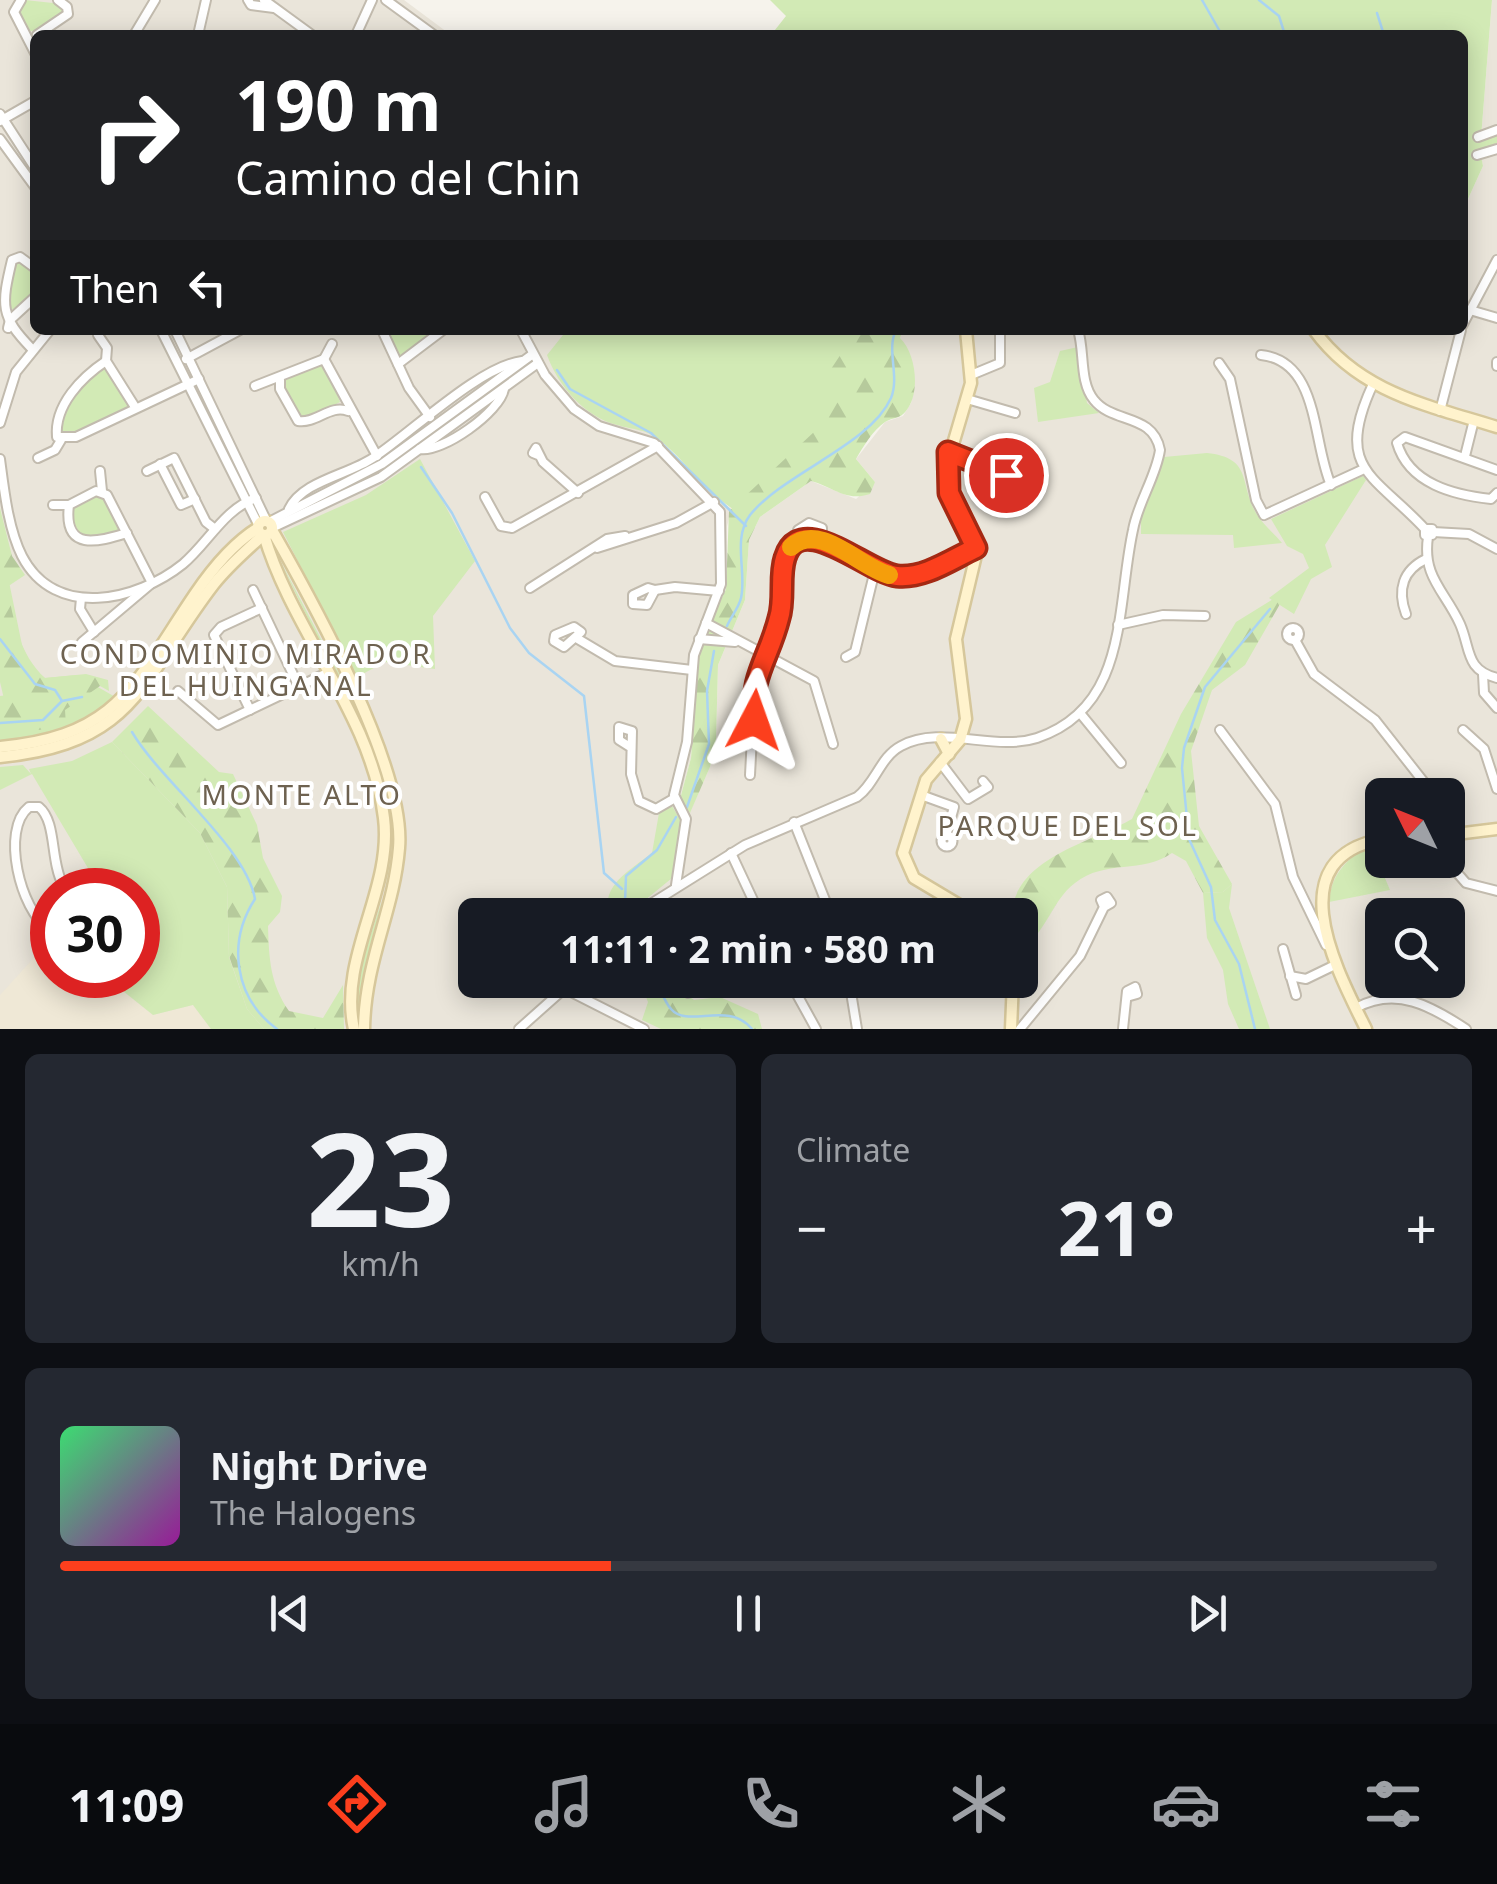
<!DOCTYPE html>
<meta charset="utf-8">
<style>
:root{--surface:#171b24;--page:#242831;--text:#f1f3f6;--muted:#9ea1a6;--line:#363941;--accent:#fc3f1d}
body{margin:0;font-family:"Noto Sans",sans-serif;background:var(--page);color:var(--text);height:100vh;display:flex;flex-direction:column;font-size:38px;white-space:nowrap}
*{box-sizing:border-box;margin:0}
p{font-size:32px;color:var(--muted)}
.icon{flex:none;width:55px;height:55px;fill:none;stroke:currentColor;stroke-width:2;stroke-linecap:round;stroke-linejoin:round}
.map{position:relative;height:1029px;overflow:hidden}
.drawer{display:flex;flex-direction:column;gap:25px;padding:25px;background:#0d0f14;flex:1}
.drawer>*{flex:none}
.guide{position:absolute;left:30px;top:30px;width:1438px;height:305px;border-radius:15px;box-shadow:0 5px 25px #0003;background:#202124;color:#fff;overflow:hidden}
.needle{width:65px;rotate:313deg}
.fabs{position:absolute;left:1365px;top:778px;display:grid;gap:20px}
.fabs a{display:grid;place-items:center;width:100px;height:100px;border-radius:15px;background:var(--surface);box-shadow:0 5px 25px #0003;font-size:50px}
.speed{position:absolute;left:30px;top:868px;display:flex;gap:20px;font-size:50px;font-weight:700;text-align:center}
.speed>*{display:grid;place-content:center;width:130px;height:130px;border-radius:50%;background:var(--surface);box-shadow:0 5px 25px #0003;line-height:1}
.speed .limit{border:15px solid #d22;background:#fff;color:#111}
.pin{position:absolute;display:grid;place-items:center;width:85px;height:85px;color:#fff;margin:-42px;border:5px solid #fff;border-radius:50%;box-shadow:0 2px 10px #0007}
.me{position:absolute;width:110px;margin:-55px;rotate:4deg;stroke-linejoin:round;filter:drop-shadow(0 0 8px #0008)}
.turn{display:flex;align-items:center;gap:35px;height:210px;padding:0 40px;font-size:45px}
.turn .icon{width:130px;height:130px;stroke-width:2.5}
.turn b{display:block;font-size:70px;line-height:85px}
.then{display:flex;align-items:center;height:95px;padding:0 40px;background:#0003;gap:20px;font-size:38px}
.big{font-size:75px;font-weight:700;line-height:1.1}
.drawer .widget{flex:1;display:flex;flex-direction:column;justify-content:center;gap:15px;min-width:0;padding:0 35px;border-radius:15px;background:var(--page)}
.drawer .dial{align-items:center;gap:0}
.dial b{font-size:130px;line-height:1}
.song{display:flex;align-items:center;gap:30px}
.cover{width:120px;height:120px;border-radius:15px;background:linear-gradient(135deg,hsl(140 70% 55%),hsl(300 70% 35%))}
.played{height:10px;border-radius:5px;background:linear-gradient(90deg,var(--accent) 40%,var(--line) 40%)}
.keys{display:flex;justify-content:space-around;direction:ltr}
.heat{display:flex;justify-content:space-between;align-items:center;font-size:55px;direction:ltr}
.drawer .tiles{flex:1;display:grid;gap:25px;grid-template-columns:1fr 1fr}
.widget:last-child{grid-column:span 2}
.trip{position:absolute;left:458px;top:898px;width:580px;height:100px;border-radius:15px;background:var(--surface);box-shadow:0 5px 25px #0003;font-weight:700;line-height:100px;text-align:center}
.dock{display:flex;height:160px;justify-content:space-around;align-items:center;background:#090b0e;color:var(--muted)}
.dock .icon{width:70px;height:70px}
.dock .selected{color:var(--accent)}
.dock b{font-size:45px;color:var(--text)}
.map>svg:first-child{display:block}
</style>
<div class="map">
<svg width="1497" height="1029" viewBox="0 0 1497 1029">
<defs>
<pattern id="forest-firs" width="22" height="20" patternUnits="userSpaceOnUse" patternTransform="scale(2.5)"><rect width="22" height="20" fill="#d2eab5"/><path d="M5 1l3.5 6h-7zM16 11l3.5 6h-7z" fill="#b6ca9c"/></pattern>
</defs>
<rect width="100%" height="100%" fill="#f6f3ec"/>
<path fill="#eae5da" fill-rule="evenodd" d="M0,0H404L451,35H35V330H567L643,429L658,438L718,500L732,509L727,526L726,587L699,647L691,758L680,799L690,812L710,767L716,742L718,665L745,600L749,540L760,517L811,481L856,499L875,482L856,459L885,422L903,416L911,403L914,390L900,338L903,330H1462L1463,210L1483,166L1480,151L1492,0H1497V1029H0ZM1382,795H1448V860H1382ZM52,890H138V975H52ZM475,915H1020V980H475ZM1382,915H1448V980H1382Z"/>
<path fill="#efe8d6" d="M52,938V975H103L153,1015L193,1005L211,1029H0V995Z"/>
<g fill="#d2eab5">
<path d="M25,0L62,4L65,15L34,32L28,30L18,12Z"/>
<path d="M770,0H1492L1481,138L1497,133V143L1480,150L1483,166L1463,210L1462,35H771L786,16Z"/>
<path d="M21,261L35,272V295L17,312L8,306L15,262Z"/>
<path d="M385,330H438L400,357Z"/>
<path d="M567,330H894L886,384L736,511C707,493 687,463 661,441C647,429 634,430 617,425C585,417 558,386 547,355Z"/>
<path d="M1078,347L1087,403L1099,413L1038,422L1034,388L1050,382L1060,351Z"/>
<path d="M320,362L326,366L340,402L311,417L299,418L282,382Z"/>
<path d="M528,362L392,466L328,498L382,468Z"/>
<path d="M105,364L131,406L68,440L61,435C65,402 81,385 105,364Z"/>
<path d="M510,366L384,459L297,502L373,462Z"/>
<path d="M1207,453C1253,458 1239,483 1256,513C1262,524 1275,534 1282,543L1234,548L1233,535L1141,534V519L1164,457Z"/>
<path d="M420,459L475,561L433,616L435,669L385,662L357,677L283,532L366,495Z"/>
<path d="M1363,476L1366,480L1325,545L1332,567L1311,579L1294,614L1269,598L1309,568L1303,554L1287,546L1271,519Z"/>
<path d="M96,494L105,498L121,532C91,542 78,543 70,510Z"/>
<path d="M0,538L22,645L33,670L45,678L77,675L117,698C80,727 47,738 0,741V696L8,695Z"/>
<path d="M271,543L358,710L366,727L363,731Z"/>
<path d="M112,742L200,833L227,887L229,957L247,1009L264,1029H211L193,1005L153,1015L103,975H138V890H101L32,774L0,790V767L23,765L31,774L29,769L72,761Z"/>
<path d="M373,744L396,840L385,887L392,853L390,823L367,745Z"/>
<path d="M672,806L681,821L672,878L627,915H609C600,885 632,869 652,853L659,813Z"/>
<path d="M1371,845L1390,890L1329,902C1331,874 1347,858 1371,845Z"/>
<path d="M1232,884L1229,908L1270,1029H1239L1228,1004L1223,970L1207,938L1203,893L1223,892Z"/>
<path d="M382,900L364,978L361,1020L357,1021L359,971Z"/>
</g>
<g fill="url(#forest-firs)">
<path d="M857,330H903L900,338C916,353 921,393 906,411C900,419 893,417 885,422C873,430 863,447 856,459L875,482L870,494C845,502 834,487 811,481L760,517L749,540L745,600L718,665L716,742L710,767L690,813L680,799L691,758L699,647L726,589L729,511L814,432L828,405L831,369Z"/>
<path d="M0,508L12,556L25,575L7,587C14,621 19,654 45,678L86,674L108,680L109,691L100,686L65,710L66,726L10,734L0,728V700L4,699L0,682Z"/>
<path d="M1288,590L1245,665L1212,690L1191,751L1199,826L1232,884L1223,892L1203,893L1186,861L1172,853C1143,874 1105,859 1075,883C1051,901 1047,933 1020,950V915H1012C1013,859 1092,842 1132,819L1181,714L1236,622Z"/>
<path d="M148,706L219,772L233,774L257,825L263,858L282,896L280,912L268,926C269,958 270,984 289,1011L323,1018L343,985L344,1029H264L247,1009L229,956L227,887L200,833L112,742Z"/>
<path d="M639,980H670L694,1000L720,997L758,1014L762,1029H661L642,1020L648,1002Z"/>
</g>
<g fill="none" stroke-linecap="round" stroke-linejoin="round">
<g stroke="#a9d4f2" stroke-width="2.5">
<path d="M1202,0L1222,35"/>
<path d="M1259,0L1279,16L1285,35"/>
<path d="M1377,13L1384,35"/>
<path d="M557,370L570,389L651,433L746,526"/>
<path d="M421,467L452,513L510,628L529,653L584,696L604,873L622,889"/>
<path d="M727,626C731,617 739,607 741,598C747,572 732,539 750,515C784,473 870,445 891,398C900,376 886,350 896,330"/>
<path d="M0,639L35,684L55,690L62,701"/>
<path d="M0,723L43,720L62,701L82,697"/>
<path d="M132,732C160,780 246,847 255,899C227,942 234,998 277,1029"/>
<path d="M687,807L709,744L707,691L714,651"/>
<path d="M625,903L626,876L657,850L676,817"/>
<path d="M656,980C661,989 664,1002 671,1009C688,1029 728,1000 752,1029"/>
<path d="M1255,1029L1239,964L1215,920L1211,887L1189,839L1182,768L1184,748L1205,687L1270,609"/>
</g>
<defs>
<g id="street">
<path d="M21,0L14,12L35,53"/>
<path d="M248,0L251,5L274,8"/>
<path d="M264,0L312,35"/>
<path d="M386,0L434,35"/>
<path d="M37,35L68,14L67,7L58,0"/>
<path d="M134,35L155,0"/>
<path d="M198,35L206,0"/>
<path d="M356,35L372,0"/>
<path d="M0,114L35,168"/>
<path d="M0,121L35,101"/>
<path d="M1478,137L1497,130"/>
<path d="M0,139L35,187"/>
<path d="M1477,155L1497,149"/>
<path d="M1470,310L1497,318"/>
<path d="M1462,326L1497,260"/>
<path d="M8,328L10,320L35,297"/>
<path d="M161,330L259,526"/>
<path d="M175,330L267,522"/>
<path d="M382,330L409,388L430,417"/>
<path d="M521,330L545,375L574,409L599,426L654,443L720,512L721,584L694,655L687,742L674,795L686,819L676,885"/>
<path d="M98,335L107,348L106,361"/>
<path d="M32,349C0,316 1,306 12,260L20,257L35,268"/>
<path d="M1261,355C1320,361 1312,443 1331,485"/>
<path d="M186,359L240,330"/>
<path d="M324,359L332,344"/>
<path d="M1497,362V366"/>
<path d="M1219,363L1230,379L1256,500L1264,515L1364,469"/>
<path d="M398,364L443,330"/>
<path d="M971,375L1000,363V330"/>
<path d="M280,380V389L298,421C316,424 330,404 348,411"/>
<path d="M1373,384C1333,470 1375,475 1425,529V535H1432V529H1425"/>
<path d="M255,386L324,359L377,456"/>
<path d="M967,399L1015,413"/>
<path d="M135,407L106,361C82,377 54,405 57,437H76L199,379"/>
<path d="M1440,411L1461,330"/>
<path d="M0,423L16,372L50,330"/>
<path d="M420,449C442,453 500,412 504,389"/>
<path d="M948,452L1016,478L1020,471"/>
<path d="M538,455L533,453L536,448L543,462L578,493"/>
<path d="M1465,456L1474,420"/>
<path d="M38,458L55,450L61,440"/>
<path d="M0,459C4,489 8,528 22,556C55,620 137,601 183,564C208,543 224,509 256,498"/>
<path d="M160,464L181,505L195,499"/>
<path d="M1497,470L1405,437L1397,443C1409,484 1454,495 1491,499L1497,493"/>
<path d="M100,471L102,491"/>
<path d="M147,471L174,458L206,522L215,529"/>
<path d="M485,497L501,526L512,528L658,446"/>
<path d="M53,505H69"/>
<path d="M289,509C302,481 348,475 373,458C411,433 480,366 522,361"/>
<path d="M269,522L382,464L533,354"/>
<path d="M272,528L381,477L538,363"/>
<path d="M1433,532L1469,534L1497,549"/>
<path d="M1428,537C1422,577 1445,591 1460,624C1471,649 1465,670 1497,678"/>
<path d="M796,542L798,530L809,523L822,528V540"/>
<path d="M597,548L676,523L714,502"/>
<path d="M530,588L607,539L625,536"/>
<path d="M648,588L655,590L647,605L633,604V595Z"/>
<path d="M253,590L299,687"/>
<path d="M655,590L675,587L719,591"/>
<path d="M81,598L80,609L94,632"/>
<path d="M1406,614C1397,590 1403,570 1426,559"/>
<path d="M706,623L814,681L833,744"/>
<path d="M1118,625L1163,615L1205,616"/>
<path d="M574,627L581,632L564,647L554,641L555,635Z"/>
<circle cx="1293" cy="634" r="6"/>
<path d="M578,639L615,661L692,670"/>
<path d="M699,639L735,642"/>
<path d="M1295,640L1314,674L1375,720L1434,795"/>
<path d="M82,642L152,583L107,495L96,491L69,505C63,552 98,542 127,533"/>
<path d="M846,657L855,652L875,570"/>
<path d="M1483,674L1484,693L1497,708"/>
<path d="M178,691L218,725L329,672"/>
<path d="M250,710L214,635L221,627L262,608"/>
<path d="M1080,713L1121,763"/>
<path d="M1220,730L1275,804L1293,877L1326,945"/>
<path d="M1463,730L1484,749L1497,789"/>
<path d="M630,747L619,740V727L632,731L631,774L639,801L656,809L675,798"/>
<path d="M940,762L968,799L988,787L983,781"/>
<path d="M750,775L755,678L779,622L784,563L792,546L804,539H817L875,570L900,576L926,571L975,548"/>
<path d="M921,795L954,807L946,836"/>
<path d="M794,822L831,915"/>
<circle cx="947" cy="841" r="5.5"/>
<path d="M731,853L760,915"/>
<path d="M1446,860L1466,883L1497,891"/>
<path d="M633,915L745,845L857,797C876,783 880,757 901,746C941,724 994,752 1037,738C1129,707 1116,607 1133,530C1138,502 1156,477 1160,450C1153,413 1113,424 1094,400C1079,382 1085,351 1078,330"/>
<path d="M48,928C21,911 0,830 29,807H39C57,822 50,861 63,885"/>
<path d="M1283,949L1296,995"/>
<path d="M1290,976L1306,979L1335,965"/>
<path d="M681,980L688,993"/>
<path d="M789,980L816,1029"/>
<path d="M849,980L857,1029"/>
<path d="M565,989L644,1029"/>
<path d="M1356,1008C1396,986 1431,1006 1466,1029"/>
<path d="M519,1029L574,980"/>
<path d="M1020,1029L1080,956L1104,907L1101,900L1107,897L1111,903L1104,907"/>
<path d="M1123,1029L1127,991L1135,987L1137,994L1130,996"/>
</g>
<g id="secondary">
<path d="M966,330L971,383L946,468L951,501L976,555L956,639L966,719L960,740L926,780L903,853L914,878L976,915"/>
<path d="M1314,330C1360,393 1427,405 1497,427"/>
<circle cx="265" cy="528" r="7"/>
<path d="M272,530C313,602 406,769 399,848C394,911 365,960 364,1029"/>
<path d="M264,535C292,631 372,716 384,818C393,890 338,958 354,1029"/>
<path d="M941,739L949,754"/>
<path d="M0,747C119,736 134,684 195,594C212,569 232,544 258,528"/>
<path d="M0,757C138,743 140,680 214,584C229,565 246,551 263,535"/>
<path d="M1448,835L1497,829"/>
<path d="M1011,1029L1013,980"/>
<path d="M1366,1029C1338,972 1276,859 1382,839"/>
</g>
</defs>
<use href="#street" stroke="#c2bbae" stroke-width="12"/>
<use href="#secondary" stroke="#d6c79b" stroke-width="15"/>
<use href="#street" stroke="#fff" stroke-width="8"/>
<use href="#secondary" stroke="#fff3cd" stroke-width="10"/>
</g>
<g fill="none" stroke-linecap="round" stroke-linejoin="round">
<defs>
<path id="route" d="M754,720C750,676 769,658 779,618C785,599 779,576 785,558C800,508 868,573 897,576C924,579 952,559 976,548L949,493L948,452L1006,475"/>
</defs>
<use href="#route" stroke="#a42913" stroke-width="25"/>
<use href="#route" stroke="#fc3f1d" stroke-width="18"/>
<path stroke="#f59e0b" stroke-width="18" d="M791,547C820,521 859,567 889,575"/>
</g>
<g text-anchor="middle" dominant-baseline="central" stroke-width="8" stroke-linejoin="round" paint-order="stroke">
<g font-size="28" letter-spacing="2.5" fill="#6e6250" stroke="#fff">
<text x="246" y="653">CONDOMINIO MIRADOR<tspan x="246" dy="32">DEL HUINGANAL</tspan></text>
<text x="302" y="794">MONTE ALTO</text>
<text x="1068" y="825">PARQUE DEL SOL</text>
</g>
</g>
</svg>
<div class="fabs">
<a><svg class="needle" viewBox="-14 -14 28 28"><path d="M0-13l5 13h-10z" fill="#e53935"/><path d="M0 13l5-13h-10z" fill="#9ea1a6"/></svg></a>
<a><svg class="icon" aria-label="search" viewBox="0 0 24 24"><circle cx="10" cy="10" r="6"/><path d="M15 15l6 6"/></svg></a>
</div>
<div class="speed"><div class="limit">30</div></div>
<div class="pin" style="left:1006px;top:475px;background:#d93025"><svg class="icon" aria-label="arrive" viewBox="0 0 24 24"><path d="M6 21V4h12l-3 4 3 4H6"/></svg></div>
<svg class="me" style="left:754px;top:720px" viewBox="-20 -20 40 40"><path d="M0-17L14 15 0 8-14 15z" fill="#fc3f1d" stroke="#fff" stroke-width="4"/></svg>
<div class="trip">11:11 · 2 min · 580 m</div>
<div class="guide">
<div class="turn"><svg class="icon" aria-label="right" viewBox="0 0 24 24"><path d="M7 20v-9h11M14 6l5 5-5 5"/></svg><div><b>190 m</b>Camino del Chin</div></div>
<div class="then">Then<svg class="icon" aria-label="left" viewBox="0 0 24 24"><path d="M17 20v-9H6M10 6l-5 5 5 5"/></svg></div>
</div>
</div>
<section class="drawer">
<div class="tiles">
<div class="widget dial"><b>23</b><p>km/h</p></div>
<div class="widget"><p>Climate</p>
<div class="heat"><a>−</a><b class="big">21°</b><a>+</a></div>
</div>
<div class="widget">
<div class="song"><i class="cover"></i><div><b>Night Drive</b><p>The Halogens</p></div></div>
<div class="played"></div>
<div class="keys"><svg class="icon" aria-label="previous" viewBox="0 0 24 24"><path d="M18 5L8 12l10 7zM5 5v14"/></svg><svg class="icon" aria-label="pause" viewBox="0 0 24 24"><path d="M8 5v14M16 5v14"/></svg><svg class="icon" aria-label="next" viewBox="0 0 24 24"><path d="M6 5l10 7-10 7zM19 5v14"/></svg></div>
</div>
</div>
</section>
<nav class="dock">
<b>11:09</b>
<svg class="icon selected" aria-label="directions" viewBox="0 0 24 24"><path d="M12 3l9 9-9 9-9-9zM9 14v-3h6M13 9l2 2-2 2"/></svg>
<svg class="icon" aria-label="music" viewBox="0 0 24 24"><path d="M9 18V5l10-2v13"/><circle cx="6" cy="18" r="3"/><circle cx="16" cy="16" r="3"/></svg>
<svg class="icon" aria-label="phone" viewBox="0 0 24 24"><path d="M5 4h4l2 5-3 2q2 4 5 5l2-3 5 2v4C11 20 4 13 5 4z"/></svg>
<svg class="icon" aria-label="climate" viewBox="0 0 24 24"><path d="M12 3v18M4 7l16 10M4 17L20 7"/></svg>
<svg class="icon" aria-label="car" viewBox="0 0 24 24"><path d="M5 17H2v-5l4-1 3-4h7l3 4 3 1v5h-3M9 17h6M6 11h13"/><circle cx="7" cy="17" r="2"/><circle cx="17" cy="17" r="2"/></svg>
<svg class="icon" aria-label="filters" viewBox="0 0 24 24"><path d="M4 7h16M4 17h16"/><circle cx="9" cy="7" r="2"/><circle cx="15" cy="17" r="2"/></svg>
</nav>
